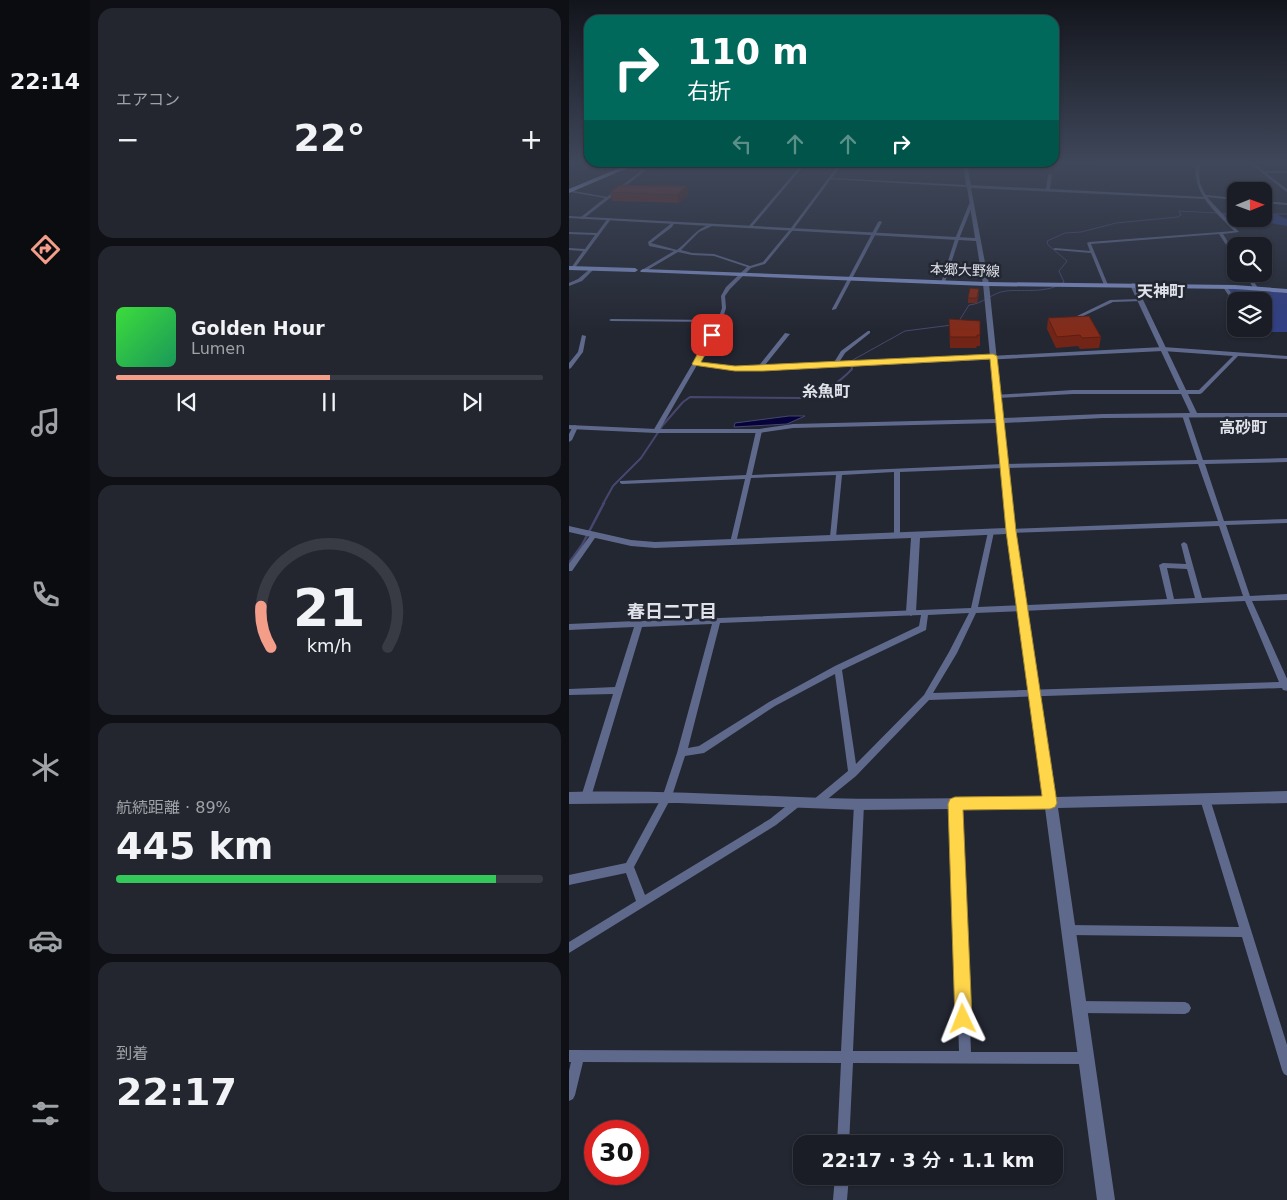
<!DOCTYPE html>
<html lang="ja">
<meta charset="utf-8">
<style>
:root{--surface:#1a1d26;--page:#23262e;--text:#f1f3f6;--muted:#9fa2a7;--line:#383b43;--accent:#f49e8a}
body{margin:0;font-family:"DejaVu Sans","Noto Sans JP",sans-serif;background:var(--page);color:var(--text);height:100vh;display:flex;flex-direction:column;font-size:19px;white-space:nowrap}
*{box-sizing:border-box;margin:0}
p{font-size:16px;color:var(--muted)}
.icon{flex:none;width:28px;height:28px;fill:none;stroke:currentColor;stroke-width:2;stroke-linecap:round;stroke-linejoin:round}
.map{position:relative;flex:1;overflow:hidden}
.details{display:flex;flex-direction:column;gap:8px;padding:8px;background:#0e1015;width:479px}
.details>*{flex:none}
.guide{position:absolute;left:15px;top:15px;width:475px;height:152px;border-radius:15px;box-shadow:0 1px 4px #0004,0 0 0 1px var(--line);background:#00695c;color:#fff;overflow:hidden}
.needle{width:32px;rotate:89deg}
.controls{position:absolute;left:658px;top:182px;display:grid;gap:10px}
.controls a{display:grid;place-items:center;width:45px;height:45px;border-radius:10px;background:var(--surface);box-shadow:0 1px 4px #0004,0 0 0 1px var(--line);font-size:25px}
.speed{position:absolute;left:15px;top:1120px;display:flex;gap:10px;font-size:25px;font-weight:700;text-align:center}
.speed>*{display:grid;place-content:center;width:65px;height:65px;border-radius:50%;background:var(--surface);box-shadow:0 1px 4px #0004,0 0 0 1px var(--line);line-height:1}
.speed .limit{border:8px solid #d22;background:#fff;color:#111}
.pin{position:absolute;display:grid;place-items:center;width:42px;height:42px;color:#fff;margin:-21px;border-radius:10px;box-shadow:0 2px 8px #0006}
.me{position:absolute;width:55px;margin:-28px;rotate:358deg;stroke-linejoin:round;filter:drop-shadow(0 0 4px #0008)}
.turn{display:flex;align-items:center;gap:18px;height:105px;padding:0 20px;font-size:22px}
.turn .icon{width:65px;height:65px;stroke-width:2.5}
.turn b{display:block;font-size:35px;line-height:42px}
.lanes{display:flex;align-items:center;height:48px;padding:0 20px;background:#0003;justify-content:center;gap:25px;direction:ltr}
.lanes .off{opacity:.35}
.big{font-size:38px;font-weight:600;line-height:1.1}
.details .widget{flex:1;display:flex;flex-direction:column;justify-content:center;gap:8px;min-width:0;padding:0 18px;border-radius:15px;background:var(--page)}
.details .dial{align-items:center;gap:0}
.dial svg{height:130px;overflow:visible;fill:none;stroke:var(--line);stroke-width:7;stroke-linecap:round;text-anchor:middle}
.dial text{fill:var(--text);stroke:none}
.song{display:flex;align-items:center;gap:15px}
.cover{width:60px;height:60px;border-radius:8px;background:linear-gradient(135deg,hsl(120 70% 55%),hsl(150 70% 35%))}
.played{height:5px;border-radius:2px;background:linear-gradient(90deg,var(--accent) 50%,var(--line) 50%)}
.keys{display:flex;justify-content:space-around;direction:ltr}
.heat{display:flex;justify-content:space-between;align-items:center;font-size:28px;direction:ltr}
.charge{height:8px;border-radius:4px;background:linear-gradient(90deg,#34c759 89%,var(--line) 0)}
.trip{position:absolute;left:224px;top:1135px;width:270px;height:50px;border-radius:15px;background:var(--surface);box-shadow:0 1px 4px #0004,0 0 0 1px var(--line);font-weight:600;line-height:50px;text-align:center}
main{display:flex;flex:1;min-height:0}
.tabs{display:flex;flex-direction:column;width:90px;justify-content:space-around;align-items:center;background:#0a0c0f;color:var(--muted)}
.tabs .icon{width:35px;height:35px}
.tabs .current{color:var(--accent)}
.tabs b{font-size:22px;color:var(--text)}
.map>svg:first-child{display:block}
</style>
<main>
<nav class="tabs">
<b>22:14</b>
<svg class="icon current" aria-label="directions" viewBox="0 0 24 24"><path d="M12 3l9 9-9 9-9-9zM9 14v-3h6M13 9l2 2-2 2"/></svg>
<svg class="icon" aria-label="music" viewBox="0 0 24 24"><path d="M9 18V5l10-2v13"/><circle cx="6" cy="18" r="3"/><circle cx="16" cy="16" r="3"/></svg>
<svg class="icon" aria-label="phone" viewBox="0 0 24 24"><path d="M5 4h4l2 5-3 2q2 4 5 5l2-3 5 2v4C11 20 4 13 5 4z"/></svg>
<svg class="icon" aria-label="climate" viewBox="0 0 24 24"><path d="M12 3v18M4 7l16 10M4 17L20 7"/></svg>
<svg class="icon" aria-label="car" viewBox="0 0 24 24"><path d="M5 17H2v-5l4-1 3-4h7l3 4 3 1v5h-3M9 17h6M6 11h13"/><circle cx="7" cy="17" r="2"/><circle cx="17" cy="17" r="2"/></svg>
<svg class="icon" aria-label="filters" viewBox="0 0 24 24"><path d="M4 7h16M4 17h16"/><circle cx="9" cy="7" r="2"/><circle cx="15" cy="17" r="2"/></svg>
</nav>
<section class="details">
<div class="widget"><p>エアコン</p>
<div class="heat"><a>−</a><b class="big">22°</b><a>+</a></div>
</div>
<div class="widget">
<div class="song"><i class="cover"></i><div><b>Golden Hour</b><p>Lumen</p></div></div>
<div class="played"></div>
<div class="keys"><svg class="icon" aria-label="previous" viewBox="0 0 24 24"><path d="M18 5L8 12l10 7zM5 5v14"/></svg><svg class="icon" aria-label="pause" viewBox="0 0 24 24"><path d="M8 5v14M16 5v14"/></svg><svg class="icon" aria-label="next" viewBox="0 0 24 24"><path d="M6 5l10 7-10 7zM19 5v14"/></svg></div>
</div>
<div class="widget dial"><svg viewBox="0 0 100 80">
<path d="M14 69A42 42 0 1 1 86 69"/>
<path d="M14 69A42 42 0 0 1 8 44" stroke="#f49e8a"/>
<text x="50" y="56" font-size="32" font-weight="700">21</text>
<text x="50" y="72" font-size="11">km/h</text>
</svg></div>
<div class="widget"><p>航続距離 · 89%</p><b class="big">445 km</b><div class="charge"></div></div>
<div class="widget"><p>到着</p><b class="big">22:17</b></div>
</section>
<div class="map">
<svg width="719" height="1200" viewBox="0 0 719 1200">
<rect width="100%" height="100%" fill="#232732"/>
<g fill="#313f85">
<path d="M653,213H666V219H694V213L706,214L718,219V226L684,220L658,219Z"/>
<path d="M659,288L718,293V332H702V326L694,325V301H667Z"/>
</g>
<path fill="#06033a" stroke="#47466f" d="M220,416H236L218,424L165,427L166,423Z"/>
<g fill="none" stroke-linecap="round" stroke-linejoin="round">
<g stroke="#47466f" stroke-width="1">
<path d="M694,214H719"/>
<path d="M390,321L400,305C414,304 424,292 437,291C456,289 478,294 495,282L490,271L498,261L479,245L478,241L496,233L512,232L547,223L609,217L612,215L610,211L666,214"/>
<path d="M282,363V361L336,331L383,325"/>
</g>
<path stroke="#47466f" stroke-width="2" d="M34,504L44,486L72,458L94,425L114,402L121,397L235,398C254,393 270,383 283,369L282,362"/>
<path stroke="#47466f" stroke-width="2.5" d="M0,563L13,545L35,503"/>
<g fill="#06033a" fill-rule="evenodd">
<path d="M45,164H157L92,169Z"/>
<path d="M481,164H528L525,166H484Z"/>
</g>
<g fill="#5f698c" fill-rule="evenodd">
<path d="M233,164H236L182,228H180V226Z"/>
<path d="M270,164H273L224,230L196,264L182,268L161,289L156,296L157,308L153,321L130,362L166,367H194L264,364L272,351L299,331H301V333L276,353L269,364L594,347L719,356V359L669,356L633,393L631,394H504L428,398L425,396L426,395L504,390H630L664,356L594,351L194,371H166L128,365L90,431L89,432H85L84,431L148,322L42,321L40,320L42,319L149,320L153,308L152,296L157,287L178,267L145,256L123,255L109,252L75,272H73V270L105,251L80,246L79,242L104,222H106L103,227L82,243L108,250C121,240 126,229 142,224L143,226L130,232L112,250L123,253L145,254L181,266L194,262L222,228Z"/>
<path d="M627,164H631C629,176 630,185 637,195L666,198V200L638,197L670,232L654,234L666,253V257H665L650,234L522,244L539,285L537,286L535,285L522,253L486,250L484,249L486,248L521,251L518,243L520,242L665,231C646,211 623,194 627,164Z"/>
<path d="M682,164H686L694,171H719V173H697L719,190V193Z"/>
<path d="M50,169L77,170L14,219H12V217L36,198L1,192L0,190L38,197L72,171H51Z"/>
<path d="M481,174L483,175L481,189L479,190L477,189L479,175Z"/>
<path d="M694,201L719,203V205L694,203Z"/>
<path d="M402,203L404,204L390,239L376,282L372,283L386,239L400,204Z"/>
<path d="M39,218L42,219L5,269H3L2,268L14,251L0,250V248L16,249L26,235L0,234V232L28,233Z"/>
<path d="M311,221L313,222L267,309L263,310V309L309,222Z"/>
<path d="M22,268L25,269L13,281L0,286V283L9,279Z"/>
<path d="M676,274H680L689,288V289H685Z"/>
<path d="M654,286L658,287L668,301H666V303L664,302L654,287Z"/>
<path d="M571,299H573V301L544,302L510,318L506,317L541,300Z"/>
<path d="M13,335L17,336L14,352L2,368L0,369V363L9,352Z"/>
<path d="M616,413L619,415L634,460L719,458V462L636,464L655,521L719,519V523L657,525L681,596L719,594V600L683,601L719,681V691L714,690L713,688L360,700L287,776L250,806L247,807L244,806L242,803L244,800L279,771L266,674L206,706L135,753L116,756L103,796L65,867L76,895L201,819L226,799L229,798L232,799L234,802L232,805L207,825L0,953V942L67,901L57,873L0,885V875L57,863L94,795L108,753L143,624L73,627L22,797L20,800L17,801L14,800L12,797L44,694L0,695V689L46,687L65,627L0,630V624L67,621L70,620L73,621L402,608L419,532L422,530L425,532L409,607L598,599L590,565L594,563L617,564L612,544L615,542L618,544L633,598L674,596L650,526L442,533L439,531L442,529L649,521L629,464L435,468L331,472V535L328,537L325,535V472L273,475L267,537L264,539L261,537L267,475L182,478L167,543L164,545L161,543L176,479L53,484L51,483V481L177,475L187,431L190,429L193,431L183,475L435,464L628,460L613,415ZM598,568L618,569L626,598L605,599ZM676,601L710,682L364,693L388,653L407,613ZM400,613L380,652L355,695L287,764L273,670L357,630L359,615ZM352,615L350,626L266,666L200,702L130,746L119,748L151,623Z"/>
<path d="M6,425L9,427L3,440L0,442V434L4,426Z"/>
<path d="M23,533H25L28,535L3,571H0V564Z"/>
<path d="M636,795L639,796L641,799L719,1048V1076L715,1074L713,1070L673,937L499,935L495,934L494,930L495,926L499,925L670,927L631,799L633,796Z"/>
<path d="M290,800L293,801L295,804L284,1051H390L382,804L384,801L387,800L390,801L392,804L402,1052H517L521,1054L523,1058L521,1062L517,1064L284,1063L280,1144H268L272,1063L14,1062L6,1095L4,1099L0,1101V1071L2,1062H0V1050L272,1051L285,804L287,801Z"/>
<path d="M510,1001L616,1002L620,1004L622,1008L620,1012L616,1014L510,1013L506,1011L504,1007L506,1003Z"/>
<path d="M266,1176H280L278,1200H264Z"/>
</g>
<g fill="#5f698c" fill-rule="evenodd">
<path d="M394,164H398L402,185L636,197L638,198L636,199L402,188L420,284L434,418L534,414L621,413L561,285L564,283L567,285L628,413H719V417L534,418L435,423L447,531L487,797L719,791V803L489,808L546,1200H528L476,808L291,810L109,803L0,804V792C85,790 169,795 254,798C327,800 401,798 474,797L438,534L351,538L347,612L342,616L337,612L342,538L86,548L62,546L0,532V526L62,540L86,542L437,528L427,423L224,428L190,433H87L0,429V425L87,429H190L224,424L427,419L414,284L407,241L0,218V216L406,238L398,187L259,179L261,178L397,185Z"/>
<path d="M216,333L221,334L192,370H188V368Z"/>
</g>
<g fill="#7e8ec6" fill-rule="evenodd">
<path d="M0,266L66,268L69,270L66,272L0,270Z"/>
<path d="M74,269L417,282L666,285L719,289V293L666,289L417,286L72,272L71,271Z"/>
</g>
<path fill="#a7baf8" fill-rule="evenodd" d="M60,164H68L0,193V189Z"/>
</g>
<g fill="#722516">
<path d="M41,192L120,195L110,203L43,201Z"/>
<path d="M410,294L408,303H399V298Z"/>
<path d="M479,318L532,337L530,348L511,349L509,346L487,348L478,329Z"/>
<path d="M380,319L411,335V346H408L407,348H381Z"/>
</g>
<path fill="#5c1e12" d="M118,186L120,195L110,203L108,195Z"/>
<g fill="#842b1a" stroke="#5c1e12">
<path d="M51,185L118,186L108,195L41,192Z"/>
<path d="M401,288L410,289L408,298H399Z"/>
<path d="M520,316L532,337L513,338L511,335L488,337L479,318Z"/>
<path d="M380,319L411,321V335H408V337H381Z"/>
</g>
<linearGradient id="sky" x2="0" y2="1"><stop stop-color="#13151c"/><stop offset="0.49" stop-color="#3f475a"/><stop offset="1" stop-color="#3f475a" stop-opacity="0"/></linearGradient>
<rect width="719" height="332" fill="url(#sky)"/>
<path fill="#ffd54a" stroke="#a68a30" d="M140,333L147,335L132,362L166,366L424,354L428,356L447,531L488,803L486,807L481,809L394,810L403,1019L401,1025L394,1027L388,1025L386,1019L379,804L381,799L386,797L473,796L437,531L421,359L194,371H166L124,365L123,364Z"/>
<g text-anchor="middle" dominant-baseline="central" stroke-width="5" stroke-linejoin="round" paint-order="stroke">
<g font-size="14" fill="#e0e2ea" stroke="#232732">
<text transform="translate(396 270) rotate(2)">本郷大野線</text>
</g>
<g font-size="16" font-weight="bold" fill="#e0e2ea" stroke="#232732">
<text x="592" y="291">天神町</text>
<text x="257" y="391">糸魚町</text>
<text x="674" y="427">高砂町</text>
</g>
<g font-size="18" font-weight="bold" fill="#e0e2ea" stroke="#232732">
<text x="103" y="611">春日二丁目</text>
</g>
</g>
</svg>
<div class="controls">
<a><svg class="needle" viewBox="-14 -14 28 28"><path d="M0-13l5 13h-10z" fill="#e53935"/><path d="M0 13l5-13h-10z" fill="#9fa2a7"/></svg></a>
<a><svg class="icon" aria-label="search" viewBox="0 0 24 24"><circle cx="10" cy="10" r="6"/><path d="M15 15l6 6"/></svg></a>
<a><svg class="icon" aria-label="layers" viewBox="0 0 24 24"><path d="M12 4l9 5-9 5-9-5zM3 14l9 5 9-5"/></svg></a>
</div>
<div class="speed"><div class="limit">30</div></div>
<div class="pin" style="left:143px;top:335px;background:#d93025"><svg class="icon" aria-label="arrive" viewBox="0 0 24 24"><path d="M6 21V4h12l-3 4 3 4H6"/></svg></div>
<svg class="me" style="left:394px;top:1019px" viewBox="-20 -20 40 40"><path d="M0-17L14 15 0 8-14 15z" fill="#ffd54a" stroke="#fff" stroke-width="4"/></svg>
<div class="trip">22:17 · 3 分 · 1.1 km</div>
<div class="guide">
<div class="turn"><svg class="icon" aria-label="right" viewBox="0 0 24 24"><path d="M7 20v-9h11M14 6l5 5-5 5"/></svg><div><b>110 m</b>右折</div></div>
<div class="lanes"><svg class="icon off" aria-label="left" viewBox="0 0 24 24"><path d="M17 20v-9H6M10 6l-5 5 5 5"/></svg><svg class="icon off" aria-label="ahead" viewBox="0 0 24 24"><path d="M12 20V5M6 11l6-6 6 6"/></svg><svg class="icon off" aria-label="ahead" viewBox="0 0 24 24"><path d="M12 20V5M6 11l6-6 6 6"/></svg><svg class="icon" aria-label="right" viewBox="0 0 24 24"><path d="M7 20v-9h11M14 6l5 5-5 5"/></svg></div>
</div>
</div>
</main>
